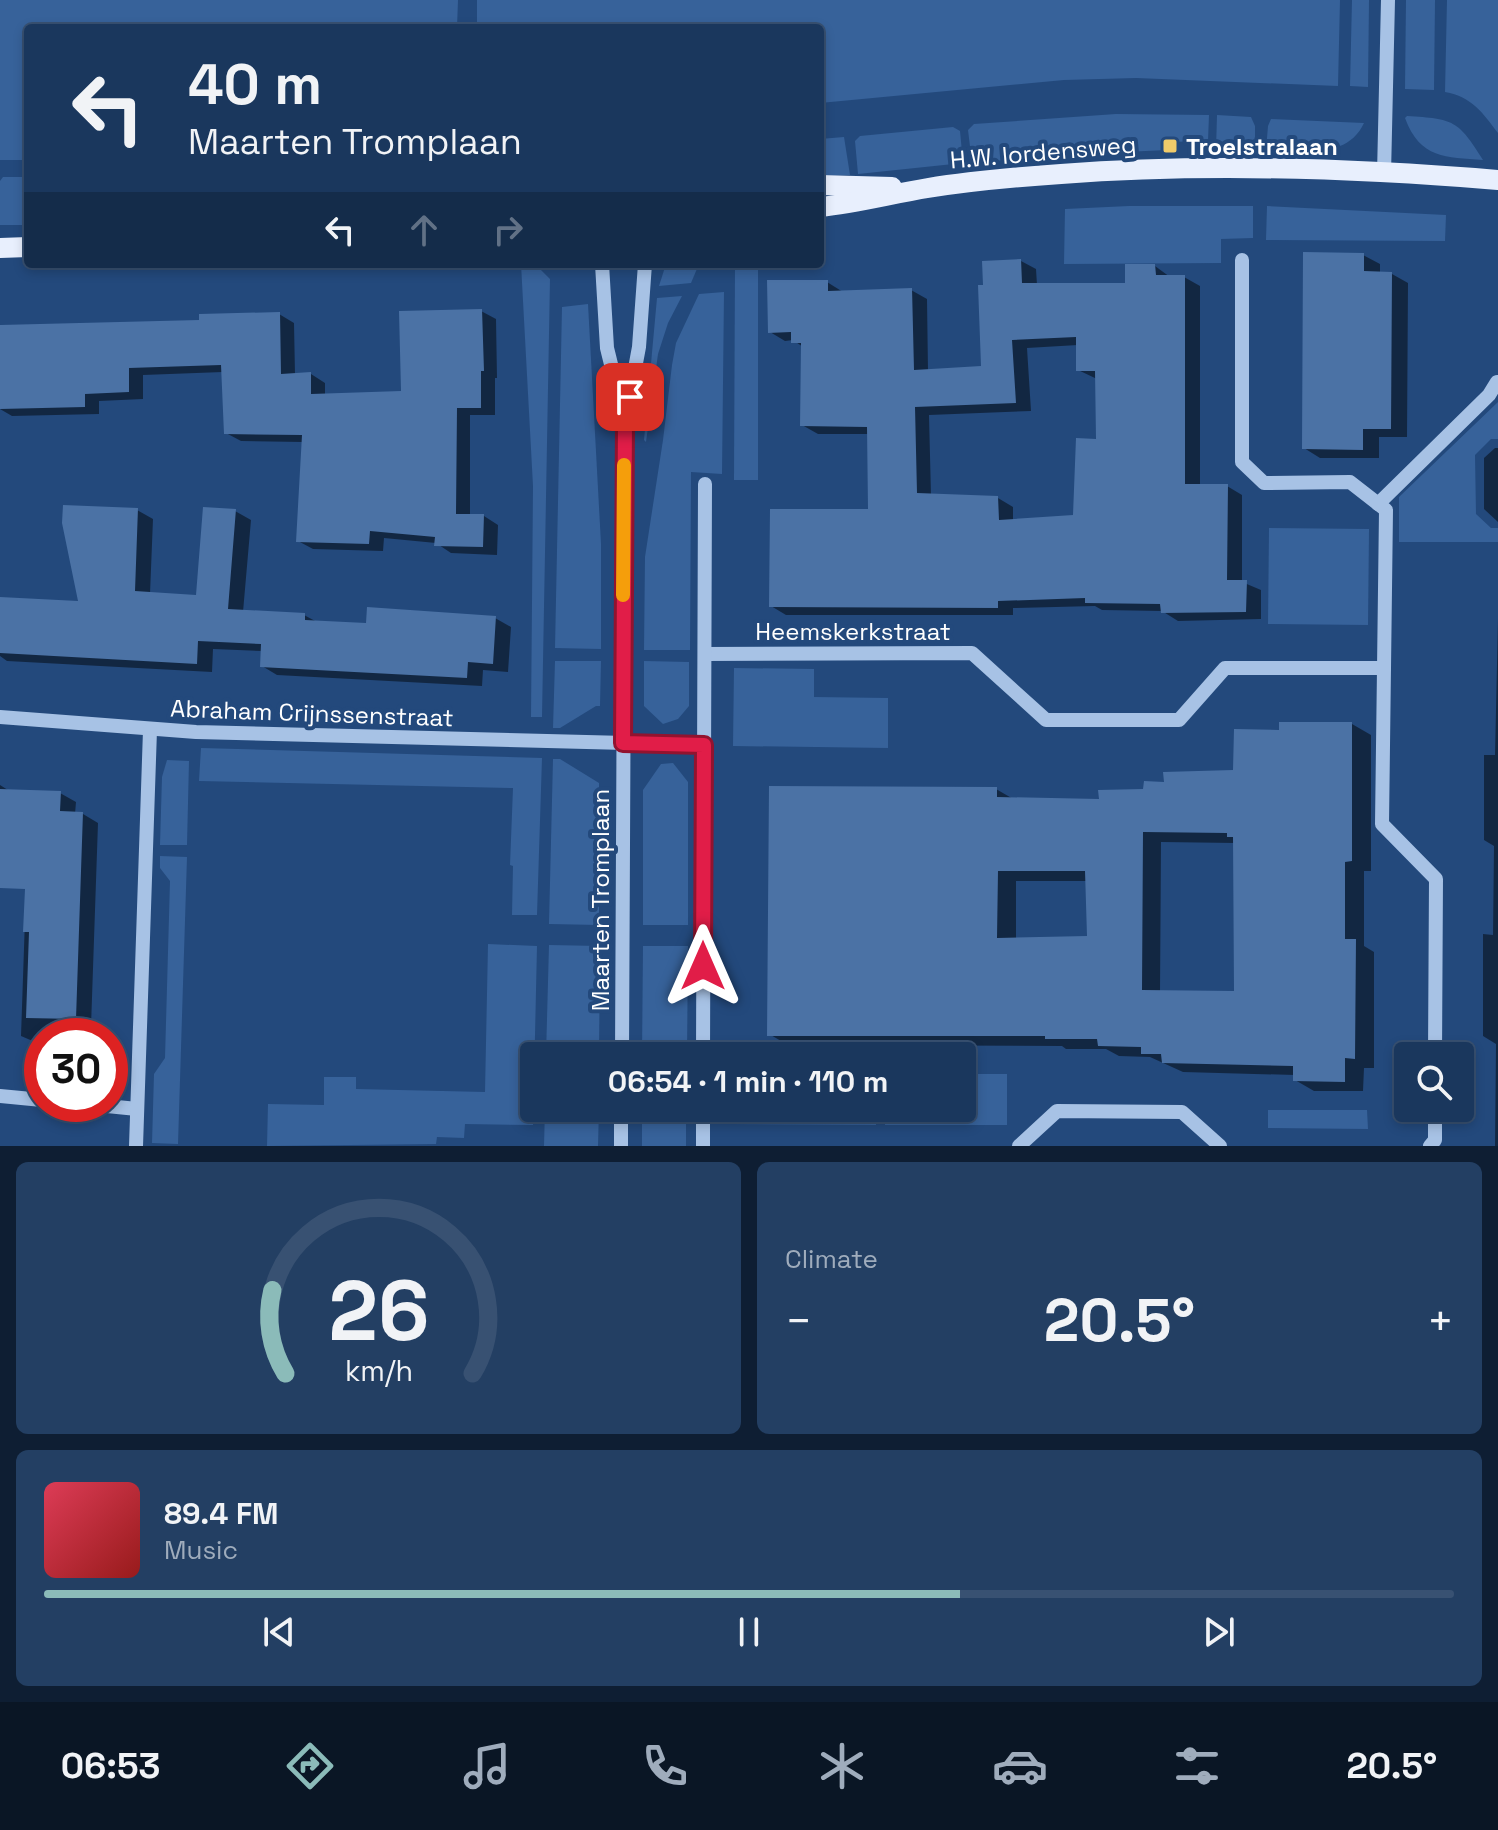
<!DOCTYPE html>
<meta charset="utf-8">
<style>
:root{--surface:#1a375d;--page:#233f63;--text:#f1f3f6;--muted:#9facbc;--line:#385172;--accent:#8bbbb9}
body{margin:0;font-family:"Space Grotesk",sans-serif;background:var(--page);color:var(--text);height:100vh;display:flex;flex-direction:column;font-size:30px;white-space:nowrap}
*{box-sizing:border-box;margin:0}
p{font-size:26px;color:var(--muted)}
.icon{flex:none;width:44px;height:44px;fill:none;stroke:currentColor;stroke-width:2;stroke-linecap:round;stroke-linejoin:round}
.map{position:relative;height:1146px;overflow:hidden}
.side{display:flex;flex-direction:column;gap:16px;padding:16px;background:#0e1e33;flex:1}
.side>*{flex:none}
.banner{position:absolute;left:24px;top:24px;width:800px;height:244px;border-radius:8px;box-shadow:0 4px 12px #0003,0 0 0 2px var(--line);background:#1a375d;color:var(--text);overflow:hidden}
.buttons{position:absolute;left:1394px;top:1042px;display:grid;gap:16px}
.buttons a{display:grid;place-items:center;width:80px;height:80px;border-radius:8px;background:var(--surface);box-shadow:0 4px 12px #0003,0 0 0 2px var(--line);font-size:40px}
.speed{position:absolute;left:24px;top:1018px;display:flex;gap:16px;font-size:40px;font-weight:700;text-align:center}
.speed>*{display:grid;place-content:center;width:104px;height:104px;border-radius:50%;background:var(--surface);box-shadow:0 4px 12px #0003,0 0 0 2px var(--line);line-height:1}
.speed .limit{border:12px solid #d22;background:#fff;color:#111}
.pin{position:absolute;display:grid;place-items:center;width:68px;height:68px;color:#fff;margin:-34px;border-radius:16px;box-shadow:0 4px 12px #0006}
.me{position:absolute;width:88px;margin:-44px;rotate:0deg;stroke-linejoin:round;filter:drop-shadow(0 0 6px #0008)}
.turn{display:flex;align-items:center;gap:28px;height:168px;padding:0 32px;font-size:36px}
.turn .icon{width:104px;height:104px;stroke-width:2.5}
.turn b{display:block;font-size:56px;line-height:68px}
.lanes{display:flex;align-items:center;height:76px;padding:0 32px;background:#0003;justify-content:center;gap:40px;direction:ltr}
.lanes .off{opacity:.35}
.big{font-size:60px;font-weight:600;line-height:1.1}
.side .widget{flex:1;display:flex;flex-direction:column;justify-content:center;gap:12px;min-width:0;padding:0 28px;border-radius:12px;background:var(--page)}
.side .dial{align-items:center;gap:0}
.dial svg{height:208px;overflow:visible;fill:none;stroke:var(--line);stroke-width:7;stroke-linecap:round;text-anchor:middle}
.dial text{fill:var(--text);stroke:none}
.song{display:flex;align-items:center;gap:24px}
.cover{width:96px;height:96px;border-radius:12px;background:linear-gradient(135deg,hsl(350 70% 55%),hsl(0 70% 35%))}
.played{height:8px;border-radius:4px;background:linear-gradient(90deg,var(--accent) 65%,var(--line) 65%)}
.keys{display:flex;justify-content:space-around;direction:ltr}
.heat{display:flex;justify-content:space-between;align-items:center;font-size:44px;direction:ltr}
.side .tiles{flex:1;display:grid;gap:16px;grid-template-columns:1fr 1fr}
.widget:last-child{grid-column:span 2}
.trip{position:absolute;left:520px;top:1042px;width:456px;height:80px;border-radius:8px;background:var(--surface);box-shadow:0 4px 12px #0003,0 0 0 2px var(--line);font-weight:600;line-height:80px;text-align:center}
.tab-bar{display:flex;height:128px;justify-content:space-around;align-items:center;background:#0a1625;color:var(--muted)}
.tab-bar .icon{width:56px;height:56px}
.tab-bar .on{color:var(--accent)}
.tab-bar b{font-size:36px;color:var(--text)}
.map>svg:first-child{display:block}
</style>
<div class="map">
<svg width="1498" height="1146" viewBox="0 0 1498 1146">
<rect width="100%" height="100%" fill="#23497c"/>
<g fill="#37629a">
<path d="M0,0H458L457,28H28V160H0Z"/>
<path d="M477,0H1340L1338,86L1136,78L1064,80L820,103V28H477Z"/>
<path d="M1352,0H1369L1368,87L1350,86Z"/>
<path d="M1406,0H1435L1434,90L1405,89Z"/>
<path d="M1447,0H1498V133C1482,112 1472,97 1445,92Z"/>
<path d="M1116,114L1209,115L1208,141L1168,142L1167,150L1060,155L972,163L968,130L974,124Z"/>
<path d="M1217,115L1251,117L1255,126V149L1216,150Z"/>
<path d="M1407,116C1454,119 1458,120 1483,160C1446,157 1420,159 1405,118Z"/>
<path d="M1271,119L1364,123C1347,160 1300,151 1266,150L1268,126Z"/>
<path d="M953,127L960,131L963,163L858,174L855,141L860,136Z"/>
<path d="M844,137L850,175L820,176V139Z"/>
<path d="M3,177H28V225H0V181Z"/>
<path d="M1129,206H1253V238L1221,239V263L1064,264L1065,209Z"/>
<path d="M1267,206L1446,215L1445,241L1266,240Z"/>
<path d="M521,264H535L550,279L542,717H531L533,486Z"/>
<path d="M666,264H699L691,283L659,286Z"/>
<path d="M735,264H758V480H734Z"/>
<path d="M724,292L722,474L691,472L690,650H644L645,557L663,440L672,365L676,343L699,294Z"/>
<path d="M682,296L668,323L658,354L646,442L644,440L657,298Z"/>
<path d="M588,304L601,544V649L555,648L562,307Z"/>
<path d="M1498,402V439H1491L1475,455L1476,514L1491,528H1498V542H1399V497Z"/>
<path d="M1269,528L1369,529L1368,625L1268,624Z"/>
<path d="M555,661H601L600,706H596L560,728H553Z"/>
<path d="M644,661L689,662V706L678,719L663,724L644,706Z"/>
<path d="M734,668L814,669V697L888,698V748L733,746Z"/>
<path d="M201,748L542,758L537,915H512L513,866L510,865L513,788L199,781Z"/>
<path d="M553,759H560L599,783V925L549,924Z"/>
<path d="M167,760L189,761L187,845H160L162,777Z"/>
<path d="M673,763L688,782V925H643V790L661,764Z"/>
<path d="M160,856L187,857L178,1144L152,1143L154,1074L165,1058L170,881L160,868Z"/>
<path d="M488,944L537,946L533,1125L465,1124L464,1138L437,1137L436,1144L267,1146L268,1104L324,1105V1077H356V1089L485,1092Z"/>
<path d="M549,945L600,946L599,1056H546Z"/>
<path d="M643,946H688L687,1056H642Z"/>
<path d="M962,1074H1007V1125H885V1108H962Z"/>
<path d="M545,1108H599L598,1146H544Z"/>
<rect x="642" y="1108" width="44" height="38"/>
<path d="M731,1108H876V1125L731,1124Z"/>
<path d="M1268,1110H1367L1368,1129L1268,1128Z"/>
</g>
<g fill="#0007" fill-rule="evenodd">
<path d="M1363,255L1380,264V273L1392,274L1408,283L1407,437H1379V458H1320L1304,448Z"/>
<path d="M1021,261L1036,269L1037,285H1126L1155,266L1170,277H1184L1200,286V486H1227L1242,495V582L1261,590V619L1178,621L1162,611L1102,610L1095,606L1013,608V615H786L771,606L870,511L869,434H818L802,425L803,347L793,340L785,341L770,332L827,282L843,292L911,290L927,299L928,371L983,368ZM1078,345V370L1097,379L1098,441L1075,517L1013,521V507L998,498L931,496L929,415L1031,411L1027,348Z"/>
<path d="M481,311L496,319L497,378H495V415H470V516H484L498,525L497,555L451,553L436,543L384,538L383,551L313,549L298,541L303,442L241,441L226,433L223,372L143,375V399L99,401V414L12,416L0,409V327L202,322L279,314L294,323L295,375L311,374L325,383V396L403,393Z"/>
<path d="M1495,448H1498V522L1484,509V458Z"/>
<path d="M137,510L153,519L150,594L198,597L235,511L251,520L243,612L304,615L317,622L368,625L495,618L511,627L508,672L483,670L482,686L277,675L262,666L263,651L213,649L212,672L7,661L0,656V599L80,603Z"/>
<path d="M1498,619V1146H1495L1496,1044L1483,1036V934L1493,935L1494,846L1484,840V755H1495Z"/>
<path d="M1352,724L1371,735V871H1364V946L1374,952V1068H1364L1363,1091H1314L1295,1080V1075L1183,1072L1150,1057L1119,1056L1106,1049H1066L1062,1046L788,1045L769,1034L996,789L1015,800L1101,801L1145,791L1166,784L1235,772L1281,732ZM1161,842L1235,843L1236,993L1160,992ZM1016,881H1087L1089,938L1016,940Z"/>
<path d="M0,785L11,792L60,793L76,802L75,814H83L98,823L91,1027L68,1026V1036H42V1045L21,1036L27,860L0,858Z"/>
</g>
<g fill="#4b72a5" fill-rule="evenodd">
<path d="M1303,252L1364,253V271L1392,272L1391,429H1363V450L1302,449Z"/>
<path d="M1021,259L1022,283H1125V264H1155L1156,275H1185V484H1228L1227,580H1247L1246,612L1161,613L1160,604L1085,603V598L998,601V608L769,607L770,509H868L867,427L800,426L801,343H791V332L768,333L767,280H828V291L912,288L914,370L981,366L978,285H983L982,261ZM1076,337V371H1095L1096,439L1076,438L1073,515L999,520L998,496L917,493L915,407L1016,403L1012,340Z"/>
<path d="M482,309L484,371H481V408H457L456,514H484L483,547L434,546L435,537L370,531L369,544L296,542L302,435L224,434L221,365L129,368V392L85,394V407L0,409V325L199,320V314L280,312L281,374L311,372V394L401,391L399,311Z"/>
<path d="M63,505L138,508L135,591L196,595L203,507L236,509L228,609L305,613V620L366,623L367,607L496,616L493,664L468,662L467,678L260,667L261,644L198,641L197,664L0,653V597L78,601L62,523Z"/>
<path d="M1279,722H1352V861L1345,862V939H1356L1355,1059L1345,1058V1082L1293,1081V1066L1162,1063L1161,1054H1141V1047L1098,1046L1097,1039H1045V1036H767L769,786L997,787V797L1099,799L1098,790L1143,789L1144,781L1164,782L1163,772L1233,770L1234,729L1279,730ZM1143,832L1227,833V837H1233L1234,991L1142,990ZM998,871H1085L1087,936L997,938Z"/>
<path d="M0,789L61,791L60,811L83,812L76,1019L26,1018L29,932H23L25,889L0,888Z"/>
</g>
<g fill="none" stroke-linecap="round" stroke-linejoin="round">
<g stroke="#a7c2e5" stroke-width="14">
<path d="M1384,174L1388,0"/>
<path d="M1242,260V462L1264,483L1350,482L1386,510L1384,668"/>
<path d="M602,264L607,348L624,417"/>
<path d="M1378,504L1489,395L1497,382"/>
<path d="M705,654L972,653L1046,720H1179L1225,668H1384L1382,824L1436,879L1435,1056"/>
<path d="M0,717L196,732L704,745"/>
<path d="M622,1056L625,422L639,347L645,264"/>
<path d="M703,1056L705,484"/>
<path d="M0,1096L42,1100"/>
<path d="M87,1104L137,1109"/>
<path d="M136,1146L150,730"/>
<path d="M621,1146V1108"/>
<path d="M703,1146V1108"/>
<path d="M1019,1146L1057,1111L1182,1112L1220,1146"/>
<path d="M1430,1146L1435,1140V1108"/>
</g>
<g stroke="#e8effd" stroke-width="20">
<path d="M820,185L892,187"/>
<path d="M820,207C857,203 891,194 928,188C971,181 1017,177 1061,174C1206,163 1353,168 1498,180"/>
<path d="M0,248L28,247"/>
</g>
</g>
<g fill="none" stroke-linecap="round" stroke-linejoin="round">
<defs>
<path id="route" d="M630,397L625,422L623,743L704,745L703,966"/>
</defs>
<use href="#route" stroke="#92132f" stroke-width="20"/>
<use href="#route" stroke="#e11d48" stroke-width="14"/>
<path stroke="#f59e0b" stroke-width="14" d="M623,595L624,465"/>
</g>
<rect fill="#f0cb6a" stroke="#23497c" stroke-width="3" x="1162" y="138" width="16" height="16" rx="4"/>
<g text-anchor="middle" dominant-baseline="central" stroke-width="8" stroke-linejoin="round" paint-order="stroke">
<g font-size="24" font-weight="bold" fill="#fff" stroke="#23497c" text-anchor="start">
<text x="1186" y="146">Troelstralaan</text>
</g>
<g font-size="24" fill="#fff" stroke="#23497c">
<text transform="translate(1043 152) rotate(-5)">H.W. Iordensweg</text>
<text x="853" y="631">Heemskerkstraat</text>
<text transform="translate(312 713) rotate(2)">Abraham Crijnssenstraat</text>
<text transform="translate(600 900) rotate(-90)">Maarten Tromplaan</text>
</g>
</g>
</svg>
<div class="buttons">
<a><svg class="icon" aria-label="search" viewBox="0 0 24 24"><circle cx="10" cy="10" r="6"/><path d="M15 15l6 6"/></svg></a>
</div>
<div class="speed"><div class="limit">30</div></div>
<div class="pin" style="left:630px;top:397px;background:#d93025"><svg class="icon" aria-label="arrive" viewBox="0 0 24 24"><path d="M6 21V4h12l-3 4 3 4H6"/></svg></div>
<svg class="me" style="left:703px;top:966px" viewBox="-20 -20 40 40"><path d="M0-17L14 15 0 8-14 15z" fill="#e11d48" stroke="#fff" stroke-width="4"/></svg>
<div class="trip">06:54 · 1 min · 110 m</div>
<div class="banner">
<div class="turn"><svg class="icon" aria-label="left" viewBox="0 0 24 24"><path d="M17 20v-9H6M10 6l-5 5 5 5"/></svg><div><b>40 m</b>Maarten Tromplaan</div></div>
<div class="lanes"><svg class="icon" aria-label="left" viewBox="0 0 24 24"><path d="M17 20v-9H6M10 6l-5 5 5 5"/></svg><svg class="icon off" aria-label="ahead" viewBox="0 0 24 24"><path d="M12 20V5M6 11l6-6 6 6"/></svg><svg class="icon off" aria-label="right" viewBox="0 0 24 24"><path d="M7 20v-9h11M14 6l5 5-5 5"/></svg></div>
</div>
</div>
<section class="side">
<div class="tiles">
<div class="widget dial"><svg viewBox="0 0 100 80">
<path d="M14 69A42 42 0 1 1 86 69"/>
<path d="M14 69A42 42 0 0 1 9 37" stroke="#8bbbb9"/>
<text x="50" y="56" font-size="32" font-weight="700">26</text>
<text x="50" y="72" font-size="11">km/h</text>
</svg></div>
<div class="widget"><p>Climate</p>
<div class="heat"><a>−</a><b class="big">20.5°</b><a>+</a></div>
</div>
<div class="widget">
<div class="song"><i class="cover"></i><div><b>89.4 FM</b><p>Music</p></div></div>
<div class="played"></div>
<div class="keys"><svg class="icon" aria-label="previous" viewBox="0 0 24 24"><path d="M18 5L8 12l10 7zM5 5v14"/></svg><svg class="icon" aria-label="pause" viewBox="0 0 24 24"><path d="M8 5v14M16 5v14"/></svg><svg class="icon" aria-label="next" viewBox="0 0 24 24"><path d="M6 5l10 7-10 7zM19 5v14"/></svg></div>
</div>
</div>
</section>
<nav class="tab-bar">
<b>06:53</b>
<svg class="icon on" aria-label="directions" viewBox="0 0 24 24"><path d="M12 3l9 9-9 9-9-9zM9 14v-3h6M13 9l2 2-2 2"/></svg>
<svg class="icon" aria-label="music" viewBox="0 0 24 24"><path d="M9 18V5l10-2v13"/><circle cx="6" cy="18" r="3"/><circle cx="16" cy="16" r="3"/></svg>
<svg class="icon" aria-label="phone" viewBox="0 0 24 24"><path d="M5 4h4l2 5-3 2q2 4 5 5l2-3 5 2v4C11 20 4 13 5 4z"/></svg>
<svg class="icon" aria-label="climate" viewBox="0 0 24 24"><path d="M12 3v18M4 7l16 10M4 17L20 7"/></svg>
<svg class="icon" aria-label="car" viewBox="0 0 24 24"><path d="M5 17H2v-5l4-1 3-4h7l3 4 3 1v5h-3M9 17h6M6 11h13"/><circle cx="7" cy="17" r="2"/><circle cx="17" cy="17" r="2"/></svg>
<svg class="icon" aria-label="filters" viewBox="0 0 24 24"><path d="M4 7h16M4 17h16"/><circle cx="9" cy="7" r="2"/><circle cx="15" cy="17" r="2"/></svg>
<b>20.5°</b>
</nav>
